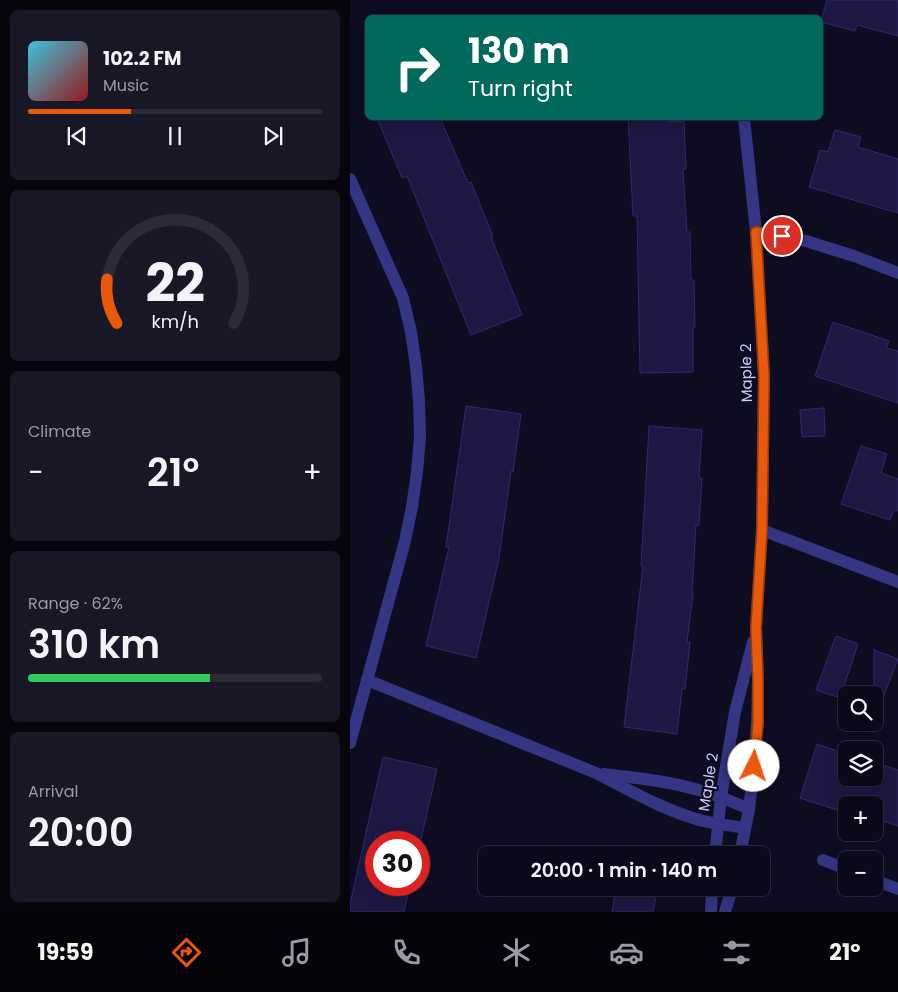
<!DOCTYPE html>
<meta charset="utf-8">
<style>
:root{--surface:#0a0919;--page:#181726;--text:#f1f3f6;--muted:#999aa2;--line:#2a2a38;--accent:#ea580c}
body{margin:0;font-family:Poppins,sans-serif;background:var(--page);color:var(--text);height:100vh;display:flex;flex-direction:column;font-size:19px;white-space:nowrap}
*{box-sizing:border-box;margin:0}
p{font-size:16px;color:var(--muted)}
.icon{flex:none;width:28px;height:28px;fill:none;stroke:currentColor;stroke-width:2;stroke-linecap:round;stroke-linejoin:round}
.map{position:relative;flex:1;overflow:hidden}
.drawer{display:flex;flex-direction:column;gap:10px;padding:10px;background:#06050e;width:350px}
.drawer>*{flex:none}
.hud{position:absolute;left:15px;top:15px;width:458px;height:105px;border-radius:8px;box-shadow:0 5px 20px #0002,0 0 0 1px var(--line);background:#00695c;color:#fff;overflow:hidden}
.tools{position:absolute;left:488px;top:686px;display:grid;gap:10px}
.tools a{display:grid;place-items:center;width:45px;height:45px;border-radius:8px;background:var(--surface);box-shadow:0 5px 20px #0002,0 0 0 1px var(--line);font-size:25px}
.speed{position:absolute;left:15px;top:831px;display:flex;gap:10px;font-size:25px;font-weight:700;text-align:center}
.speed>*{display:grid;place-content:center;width:65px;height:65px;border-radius:50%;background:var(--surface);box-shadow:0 5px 20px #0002,0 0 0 1px var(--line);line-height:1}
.speed .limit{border:8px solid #d22;background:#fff;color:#111}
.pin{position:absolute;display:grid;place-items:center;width:42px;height:42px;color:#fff;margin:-21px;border:2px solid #fff;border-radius:50%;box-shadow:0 1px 5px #0007}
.me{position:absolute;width:55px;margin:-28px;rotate:4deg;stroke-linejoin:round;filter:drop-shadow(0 0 4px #0008)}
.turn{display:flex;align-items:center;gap:18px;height:105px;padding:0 20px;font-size:22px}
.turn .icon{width:65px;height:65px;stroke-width:2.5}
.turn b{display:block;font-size:35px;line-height:42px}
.big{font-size:38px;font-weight:600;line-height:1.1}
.drawer .tile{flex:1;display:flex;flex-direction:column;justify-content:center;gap:8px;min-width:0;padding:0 18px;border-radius:8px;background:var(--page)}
.drawer .dial{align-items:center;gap:0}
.dial svg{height:130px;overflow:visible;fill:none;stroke:var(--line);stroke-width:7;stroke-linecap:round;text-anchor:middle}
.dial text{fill:var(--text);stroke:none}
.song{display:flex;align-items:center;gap:15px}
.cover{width:60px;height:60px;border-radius:8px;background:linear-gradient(135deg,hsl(190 70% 55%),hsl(0 70% 35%))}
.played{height:5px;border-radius:2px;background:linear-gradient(90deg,var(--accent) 35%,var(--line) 35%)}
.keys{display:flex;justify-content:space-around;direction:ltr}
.heat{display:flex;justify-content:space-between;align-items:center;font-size:28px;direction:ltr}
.charge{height:8px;border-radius:4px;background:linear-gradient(90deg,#34c759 62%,var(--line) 0)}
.trip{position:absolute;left:128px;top:846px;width:292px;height:50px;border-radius:8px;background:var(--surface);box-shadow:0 5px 20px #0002,0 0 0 1px var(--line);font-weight:600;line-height:50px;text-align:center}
.menu{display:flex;height:80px;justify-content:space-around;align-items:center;background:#04040a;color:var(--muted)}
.menu .icon{width:35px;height:35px}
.menu .active{color:var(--accent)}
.menu b{font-size:22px;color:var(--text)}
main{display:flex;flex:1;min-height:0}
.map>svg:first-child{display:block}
</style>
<main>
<section class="drawer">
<div class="tile">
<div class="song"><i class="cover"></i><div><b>102.2 FM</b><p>Music</p></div></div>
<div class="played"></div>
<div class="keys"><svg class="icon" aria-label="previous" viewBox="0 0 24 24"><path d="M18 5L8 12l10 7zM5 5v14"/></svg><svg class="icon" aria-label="pause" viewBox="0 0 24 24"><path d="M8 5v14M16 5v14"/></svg><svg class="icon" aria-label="next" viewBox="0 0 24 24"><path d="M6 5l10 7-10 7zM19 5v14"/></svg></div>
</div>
<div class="tile dial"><svg viewBox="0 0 100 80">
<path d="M14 69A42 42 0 1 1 86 69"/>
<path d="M14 69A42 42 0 0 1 8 42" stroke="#ea580c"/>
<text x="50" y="56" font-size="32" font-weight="700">22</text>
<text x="50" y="72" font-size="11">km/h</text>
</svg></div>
<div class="tile"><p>Climate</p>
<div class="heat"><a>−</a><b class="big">21°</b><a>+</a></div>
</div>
<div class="tile"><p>Range · 62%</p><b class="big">310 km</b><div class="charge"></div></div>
<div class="tile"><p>Arrival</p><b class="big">20:00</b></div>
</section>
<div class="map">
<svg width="548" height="912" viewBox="0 0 548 912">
<rect width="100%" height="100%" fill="#0e0c21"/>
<g fill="#1d1743" stroke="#322870">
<path d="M477,0H548V36L507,25L505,31L471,22Z"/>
<path d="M27,118H90L118,183L121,182L143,236L141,237L172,315L121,335L57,176L52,178Z"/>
<path d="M278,118H319V122L334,121L336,169H333L337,232H340L341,280H344L345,327H343V372L290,373L287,216H283Z"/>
<path d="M485,130L511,137L508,147L548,159V213L459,187L470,150L478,152Z"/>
<path d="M483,322L539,341L536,348L548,351V403L465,376Z"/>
<path d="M116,406L171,414L163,472L161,471L149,559L126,658L76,646L99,547H96Z"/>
<path d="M474,408L475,436L452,437L450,410Z"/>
<path d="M299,426L352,430L349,478H352L349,525H346L342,594H343L337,642H340L335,689H332L327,734L274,727L293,566H291Z"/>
<path d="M511,446L537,454L531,473L548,479V511L544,510L540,520L491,504Z"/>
<path d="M486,636L508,644L490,698L466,690Z"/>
<path d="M524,650L548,659L526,717L524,716Z"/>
<path d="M467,744L496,754V778H524V762L548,770V826L524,818V805H496V813L450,798Z"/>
<path d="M33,757L87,769L70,844L69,842H64L26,834V885H60L54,912H0V904Z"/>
<path d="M266,888H308L303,912H262Z"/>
</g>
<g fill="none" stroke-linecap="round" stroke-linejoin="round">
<g stroke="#343683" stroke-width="12">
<path d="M0,179L53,298L61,332L66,366L69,401L70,437L67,472L62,507L55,541L0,743"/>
<path d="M406,232L456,241L504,256L548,273"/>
<path d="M412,530L548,582"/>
<path d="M17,680L246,773C277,789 312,809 346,819C362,824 379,825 395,828"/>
<path d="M254,774C289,778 325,782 358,793C372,797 385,803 399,809"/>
<path d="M365,855L371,797L385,712L403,642"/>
<path d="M390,855L399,809L404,766L407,723L408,680L406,628L412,530L414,376L406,232L394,118"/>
<path d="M473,860L496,869"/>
<path d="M524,880L548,889"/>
<path d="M361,912L362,888"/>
<path d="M375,912L382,888"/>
</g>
</g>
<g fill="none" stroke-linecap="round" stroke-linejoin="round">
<defs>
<path id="route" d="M404,766L408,723V680L406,628L412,530L414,376L406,232L432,236"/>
</defs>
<use href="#route" stroke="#983908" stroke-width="12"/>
<use href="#route" stroke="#ea580c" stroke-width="9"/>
</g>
<g text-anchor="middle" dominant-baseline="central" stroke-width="4.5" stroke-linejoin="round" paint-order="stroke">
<g font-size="15" fill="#cfccff" stroke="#0e0c21">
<text transform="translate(396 373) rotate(-91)">Maple 2</text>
<text transform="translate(358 782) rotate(-81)">Maple 2</text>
</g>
</g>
</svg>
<div class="tools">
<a><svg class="icon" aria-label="search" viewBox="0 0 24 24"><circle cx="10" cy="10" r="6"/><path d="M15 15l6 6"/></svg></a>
<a><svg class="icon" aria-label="layers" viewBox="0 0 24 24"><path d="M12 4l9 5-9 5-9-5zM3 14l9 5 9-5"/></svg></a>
<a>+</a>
<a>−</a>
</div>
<div class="speed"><div class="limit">30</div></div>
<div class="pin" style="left:432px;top:236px;background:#d93025"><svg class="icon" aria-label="arrive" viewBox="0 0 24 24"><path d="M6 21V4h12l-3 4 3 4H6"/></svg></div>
<svg class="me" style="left:404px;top:766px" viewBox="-20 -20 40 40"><circle r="19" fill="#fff"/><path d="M0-13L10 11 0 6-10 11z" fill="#ea580c"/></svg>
<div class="trip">20:00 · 1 min · 140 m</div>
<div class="hud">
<div class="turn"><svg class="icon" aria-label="right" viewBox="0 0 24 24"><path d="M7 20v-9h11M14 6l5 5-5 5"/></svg><div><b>130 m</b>Turn right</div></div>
</div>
</div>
</main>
<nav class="menu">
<b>19:59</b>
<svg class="icon active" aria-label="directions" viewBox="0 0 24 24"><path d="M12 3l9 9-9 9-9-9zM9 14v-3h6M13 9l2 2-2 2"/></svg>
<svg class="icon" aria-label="music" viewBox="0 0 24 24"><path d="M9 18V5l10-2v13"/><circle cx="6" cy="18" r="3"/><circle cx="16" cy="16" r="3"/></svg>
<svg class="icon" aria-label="phone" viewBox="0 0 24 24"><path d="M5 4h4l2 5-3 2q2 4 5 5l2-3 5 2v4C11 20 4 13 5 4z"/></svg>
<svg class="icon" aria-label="climate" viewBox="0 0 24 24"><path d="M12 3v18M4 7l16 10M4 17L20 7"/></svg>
<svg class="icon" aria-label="car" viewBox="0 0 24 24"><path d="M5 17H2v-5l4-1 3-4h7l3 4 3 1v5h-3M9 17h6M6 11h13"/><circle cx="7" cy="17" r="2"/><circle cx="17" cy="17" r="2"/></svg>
<svg class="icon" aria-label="filters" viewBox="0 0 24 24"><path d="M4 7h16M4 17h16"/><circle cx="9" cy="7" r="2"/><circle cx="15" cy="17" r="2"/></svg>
<b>21°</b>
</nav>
